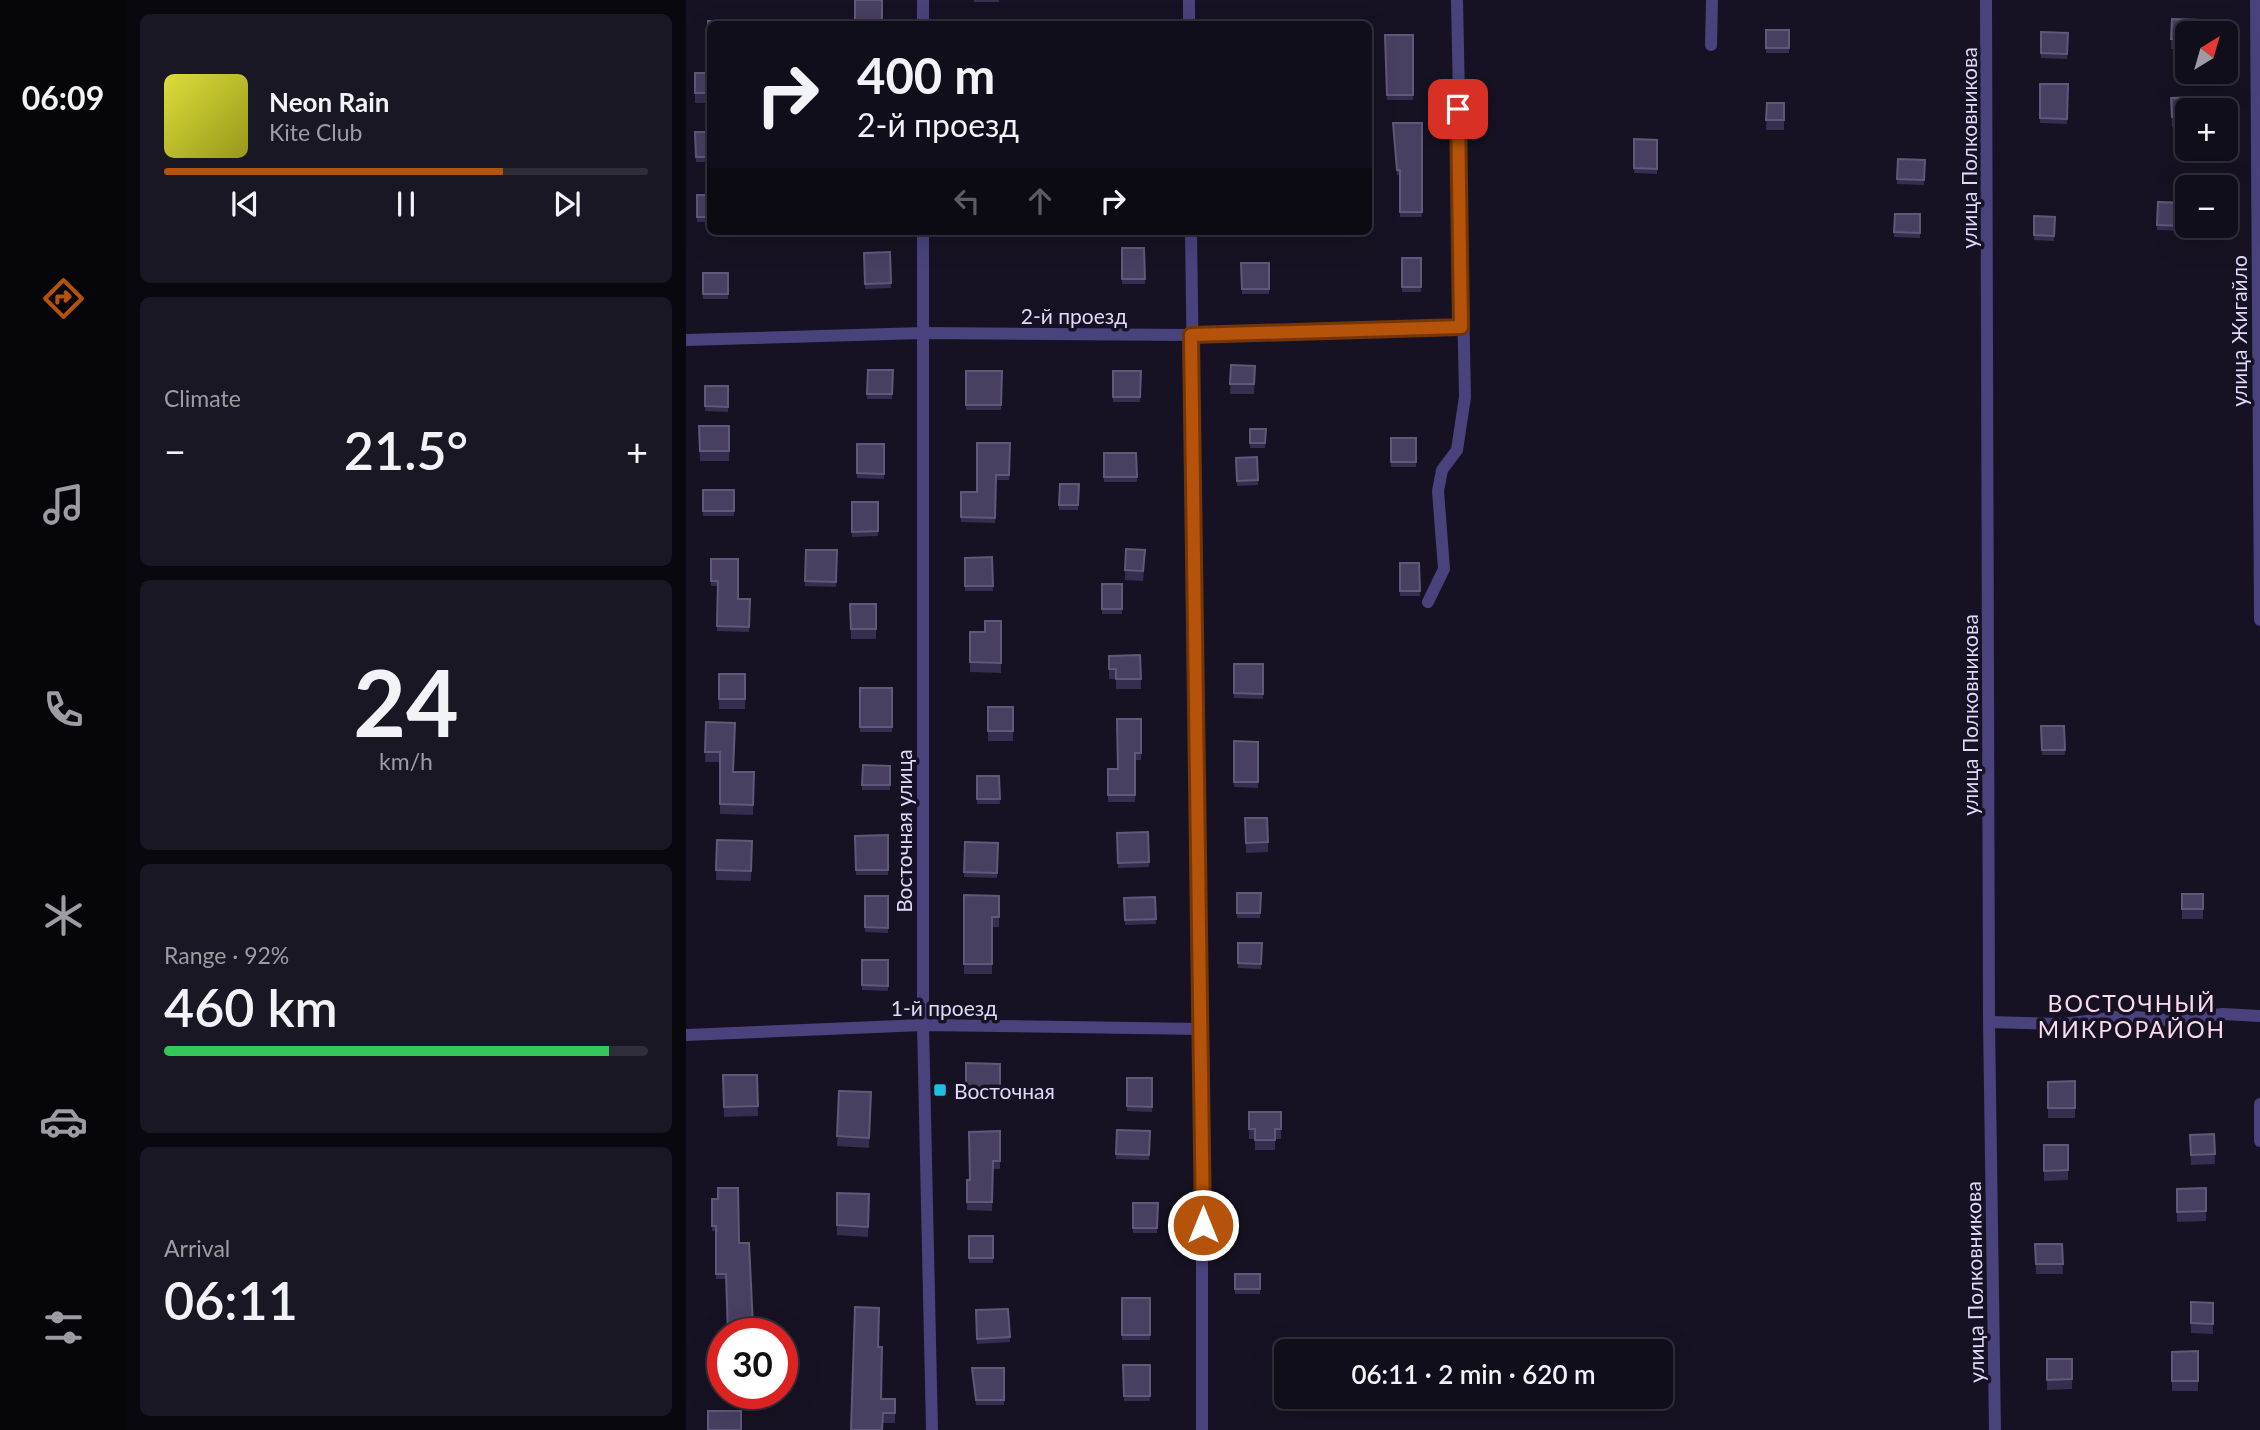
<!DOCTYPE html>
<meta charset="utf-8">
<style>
:root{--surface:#100e1a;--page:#191723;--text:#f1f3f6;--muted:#9c9ca2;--line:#302e39;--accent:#b45309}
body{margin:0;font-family:Lato,sans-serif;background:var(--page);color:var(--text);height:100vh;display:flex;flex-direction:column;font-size:26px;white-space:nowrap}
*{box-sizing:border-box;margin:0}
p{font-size:23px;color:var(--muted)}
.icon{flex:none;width:38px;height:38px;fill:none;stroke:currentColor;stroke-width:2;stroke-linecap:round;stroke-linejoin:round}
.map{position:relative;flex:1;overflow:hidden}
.details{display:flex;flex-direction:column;gap:14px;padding:14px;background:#09080e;width:560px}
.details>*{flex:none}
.top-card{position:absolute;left:21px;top:21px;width:665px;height:214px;border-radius:10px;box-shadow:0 7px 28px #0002,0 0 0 2px var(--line);background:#100e1a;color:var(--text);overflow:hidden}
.needle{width:46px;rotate:37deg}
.fabs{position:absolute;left:1489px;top:21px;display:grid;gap:14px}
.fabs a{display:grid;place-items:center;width:63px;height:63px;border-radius:10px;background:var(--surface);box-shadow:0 7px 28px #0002,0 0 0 2px var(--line);font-size:35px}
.speed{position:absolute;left:21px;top:1318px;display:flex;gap:14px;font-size:35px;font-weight:700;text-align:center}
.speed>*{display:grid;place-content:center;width:91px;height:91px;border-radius:50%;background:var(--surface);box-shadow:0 7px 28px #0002,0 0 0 2px var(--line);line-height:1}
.speed .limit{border:10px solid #d22;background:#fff;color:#111}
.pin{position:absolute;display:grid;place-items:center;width:60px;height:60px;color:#fff;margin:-30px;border-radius:14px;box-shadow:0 4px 10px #0006}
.me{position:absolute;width:77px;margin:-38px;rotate:0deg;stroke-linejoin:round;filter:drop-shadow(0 0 5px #0008)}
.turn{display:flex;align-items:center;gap:24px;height:147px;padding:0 35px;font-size:32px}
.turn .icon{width:91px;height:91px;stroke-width:2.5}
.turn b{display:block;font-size:49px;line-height:60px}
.lanes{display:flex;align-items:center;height:66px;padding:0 35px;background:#0003;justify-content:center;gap:35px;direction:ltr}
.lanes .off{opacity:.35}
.big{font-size:52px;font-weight:600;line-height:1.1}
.details .card{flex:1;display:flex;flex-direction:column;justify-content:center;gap:10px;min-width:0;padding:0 24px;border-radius:10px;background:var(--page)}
.details .dial{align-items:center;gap:0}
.dial b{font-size:91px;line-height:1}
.song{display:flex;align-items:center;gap:21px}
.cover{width:84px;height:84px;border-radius:10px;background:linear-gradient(135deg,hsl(60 70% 55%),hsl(60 70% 35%))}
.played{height:7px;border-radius:4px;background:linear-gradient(90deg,var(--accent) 70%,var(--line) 70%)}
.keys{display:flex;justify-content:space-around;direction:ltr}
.heat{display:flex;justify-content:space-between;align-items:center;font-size:38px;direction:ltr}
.charge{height:10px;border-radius:5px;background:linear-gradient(90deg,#34c759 92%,var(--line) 0)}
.trip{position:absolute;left:588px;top:1339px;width:399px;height:70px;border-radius:10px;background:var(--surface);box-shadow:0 7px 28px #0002,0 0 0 2px var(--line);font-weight:600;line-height:70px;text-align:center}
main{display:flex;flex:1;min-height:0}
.tab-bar{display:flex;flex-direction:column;width:126px;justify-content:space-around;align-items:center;background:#06060a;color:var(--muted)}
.tab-bar .icon{width:49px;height:49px}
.tab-bar .on{color:var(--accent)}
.tab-bar b{font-size:32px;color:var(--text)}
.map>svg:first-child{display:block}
</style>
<main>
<nav class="tab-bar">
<b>06:09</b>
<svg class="icon on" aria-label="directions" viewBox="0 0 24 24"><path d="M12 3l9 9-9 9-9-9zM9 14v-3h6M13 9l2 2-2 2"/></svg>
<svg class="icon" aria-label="music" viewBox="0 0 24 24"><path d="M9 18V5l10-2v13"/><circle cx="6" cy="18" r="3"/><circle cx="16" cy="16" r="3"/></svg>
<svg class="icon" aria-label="phone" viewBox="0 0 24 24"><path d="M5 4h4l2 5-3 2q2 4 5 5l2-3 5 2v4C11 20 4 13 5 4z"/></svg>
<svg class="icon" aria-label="climate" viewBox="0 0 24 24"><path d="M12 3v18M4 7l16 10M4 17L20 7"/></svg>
<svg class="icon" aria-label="car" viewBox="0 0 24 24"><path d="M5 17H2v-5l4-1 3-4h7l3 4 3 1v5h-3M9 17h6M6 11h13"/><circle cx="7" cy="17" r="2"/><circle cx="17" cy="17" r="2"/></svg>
<svg class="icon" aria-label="filters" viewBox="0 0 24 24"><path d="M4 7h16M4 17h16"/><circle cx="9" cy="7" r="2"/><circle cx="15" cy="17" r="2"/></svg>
</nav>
<section class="details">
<div class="card">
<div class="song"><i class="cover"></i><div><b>Neon Rain</b><p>Kite Club</p></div></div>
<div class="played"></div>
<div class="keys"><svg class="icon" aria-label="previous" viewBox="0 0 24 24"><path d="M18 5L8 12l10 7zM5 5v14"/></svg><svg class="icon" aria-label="pause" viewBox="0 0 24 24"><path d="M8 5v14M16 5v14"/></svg><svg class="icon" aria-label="next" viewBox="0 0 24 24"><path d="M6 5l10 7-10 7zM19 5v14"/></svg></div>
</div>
<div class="card"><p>Climate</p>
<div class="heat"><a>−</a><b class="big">21.5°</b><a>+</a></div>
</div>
<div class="card dial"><b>24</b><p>km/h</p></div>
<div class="card"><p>Range · 92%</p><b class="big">460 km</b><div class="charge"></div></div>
<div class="card"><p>Arrival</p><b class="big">06:11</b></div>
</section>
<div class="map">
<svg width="1574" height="1430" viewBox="0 0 1574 1430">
<rect width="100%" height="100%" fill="#161223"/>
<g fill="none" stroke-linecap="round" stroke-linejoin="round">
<g stroke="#49427d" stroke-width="12">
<path d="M503,0V24"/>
<path d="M1300,0L1303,1022L1309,1430"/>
<path d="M1570,0L1574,620"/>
<path d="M237,24V0"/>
<path d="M1025,45L1026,0"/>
<path d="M237,231V1025L246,1430"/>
<path d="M505,231L516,1029V1430"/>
<path d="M0,340L237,333L505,335L775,327"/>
<path d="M742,602L758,569L752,491L756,470L771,450L779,397L771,0"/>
<path d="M1303,1022L1377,1024L1439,1016L1480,1020L1537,1014L1574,1016"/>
<path d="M0,1035L237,1025L516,1029"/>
<path d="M1574,1104V1141"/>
</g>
</g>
<g fill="#362d4f">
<rect x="288" y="0" width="25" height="2"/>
<path d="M1486,19L1502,33V49H1485Z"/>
<rect x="1080" y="30" width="23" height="23"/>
<path d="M1355,32L1382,33L1381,59L1355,58Z"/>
<path d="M699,35H727V100H701Z"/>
<rect x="9" y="73" width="15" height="30"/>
<path d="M1354,84H1382L1381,124L1354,123Z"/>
<path d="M1485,98L1502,110V126L1486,127Z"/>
<path d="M1081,103H1098V130H1080Z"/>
<path d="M707,123H736V217H714V175H711Z"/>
<path d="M9,132H24V162H10Z"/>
<path d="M948,139L971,140V174L948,173Z"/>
<path d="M1212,159L1239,160L1238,185L1211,184Z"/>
<rect x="11" y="195" width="13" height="27"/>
<path d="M1472,202L1502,226V231L1471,230Z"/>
<path d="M1209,214H1234V238L1208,237Z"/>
<path d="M1348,216L1369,217L1368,241L1348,240Z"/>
<rect x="172" y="231" width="31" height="2"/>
<path d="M555,231H584V235H556Z"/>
<path d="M436,248H458L459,284H436Z"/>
<path d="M204,252L205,288L179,289L178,253Z"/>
<rect x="716" y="258" width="19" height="34"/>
<path d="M555,263H583V294H556Z"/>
<rect x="17" y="273" width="25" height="26"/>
<path d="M545,365L569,366L568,394H544Z"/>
<path d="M182,370H207L206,399H181Z"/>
<path d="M280,371H316L315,410H280Z"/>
<path d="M427,371H455L454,402H427Z"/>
<path d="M19,386H42V412L19,411Z"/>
<path d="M13,426H43V461H14Z"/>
<path d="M564,429H580L579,448H564Z"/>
<rect x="705" y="438" width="25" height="29"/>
<path d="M324,443L323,480H310L309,523L275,522V492H291Z"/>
<path d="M171,444H198V479L171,478Z"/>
<path d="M418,453H450L451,482H418Z"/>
<path d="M571,457L572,485L551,486L550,458Z"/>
<path d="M374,484H393L392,510H373Z"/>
<rect x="17" y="490" width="31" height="26"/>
<path d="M166,502H192V536L166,537Z"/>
<path d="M120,550H151L150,587L119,586Z"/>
<path d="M306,557L307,591H279V558Z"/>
<path d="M25,559L52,599H64L63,632L31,631L32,586H25Z"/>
<path d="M459,560L457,581L439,580V570Z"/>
<path d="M714,563H733L734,596H714Z"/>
<rect x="416" y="584" width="20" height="30"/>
<path d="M164,604H190V639H165Z"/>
<path d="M315,621V673L284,672V632H299Z"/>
<path d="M454,655L455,689H430V679H423V656Z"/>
<path d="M548,664H577V699L548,698Z"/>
<rect x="33" y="674" width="26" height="35"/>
<rect x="174" y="688" width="32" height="44"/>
<rect x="302" y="707" width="25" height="34"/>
<path d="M455,719V760H449V802H422V769H432Z"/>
<path d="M20,722L48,772H68L67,815L34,814V762H19Z"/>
<path d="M1355,726H1378L1379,755H1356Z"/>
<path d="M548,741L572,742V788L548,787Z"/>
<path d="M177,765L204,766V790H176Z"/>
<path d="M291,776H313L314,804H291Z"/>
<path d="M559,818L582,842V852L560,853Z"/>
<path d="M462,832L463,867L432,868L431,833Z"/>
<path d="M202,835V875H170L169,836Z"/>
<path d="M31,840L66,841L65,881L30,880Z"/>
<path d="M279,842L312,843L311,878L278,877Z"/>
<path d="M551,893H575L574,918H551Z"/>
<rect x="1496" y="894" width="21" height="25"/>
<path d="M278,895L313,896V927H306V974H278Z"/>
<path d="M179,896H202V933L179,932Z"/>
<path d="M469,897L470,924L439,925L438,898Z"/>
<path d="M552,943H576L575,969L552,968Z"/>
<path d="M176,960H202V991L176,990Z"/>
<path d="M280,1063L314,1064V1092H280Z"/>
<path d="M37,1075H71L72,1116L38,1117Z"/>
<path d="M441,1078H466V1112L441,1111Z"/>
<path d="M1389,1081V1118H1362V1082Z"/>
<path d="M153,1091L185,1092L183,1148L151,1146Z"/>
<path d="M563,1112H595V1139H589V1150H569V1139H563Z"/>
<path d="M431,1130L464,1131L463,1160L430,1159Z"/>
<path d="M314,1131V1169H307L306,1211L281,1210V1180H284Z"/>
<path d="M1528,1134L1529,1164L1505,1165L1504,1135Z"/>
<path d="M1358,1145H1382V1180L1358,1181Z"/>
<path d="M1520,1188V1221L1491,1222V1189Z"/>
<path d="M183,1194L182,1237L151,1235V1225Z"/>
<path d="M26,1199L53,1243H63L67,1331H59L40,1279H30V1231H26Z"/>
<path d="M447,1203H472L471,1233H447Z"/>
<rect x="283" y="1236" width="24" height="27"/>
<path d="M1349,1244H1376L1377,1274H1350Z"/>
<rect x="549" y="1274" width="25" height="20"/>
<rect x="436" y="1298" width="28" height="42"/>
<path d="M1505,1302L1527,1303V1334L1505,1333Z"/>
<path d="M322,1309L324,1342L291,1344L290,1310Z"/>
<path d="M192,1347L195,1399H209V1423H197Z"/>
<path d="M1512,1351V1391H1486V1352Z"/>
<path d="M1361,1359H1386V1389L1361,1390Z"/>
<path d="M437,1365H464V1401H438Z"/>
<path d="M286,1368H318V1405H290Z"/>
</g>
<g fill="#483f61" stroke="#605879" stroke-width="2">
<rect x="169" y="0" width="27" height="24"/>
<path d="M1486,19L1515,20L1514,33H1502V39H1485Z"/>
<path d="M22,21H49V24H24V47H23Z"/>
<rect x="1080" y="30" width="23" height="18"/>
<path d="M1355,32L1382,33L1381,54L1355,53Z"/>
<path d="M699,35H727V95H701Z"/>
<rect x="9" y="73" width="15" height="20"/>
<path d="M1354,84H1382L1381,119L1354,118Z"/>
<path d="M1513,97V110H1502V116L1486,117L1485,98Z"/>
<path d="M1081,103H1098V120H1080Z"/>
<path d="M707,123H736V212H714V170H711Z"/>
<path d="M9,132H24V157H10Z"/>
<path d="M948,139L971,140V169L948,168Z"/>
<path d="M1212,159L1239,160L1238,180L1211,179Z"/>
<rect x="11" y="195" width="13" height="22"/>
<path d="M1472,202L1502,203V226L1471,225Z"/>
<path d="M1209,214H1234V233L1208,232Z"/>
<path d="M1348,216L1369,217L1368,236L1348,235Z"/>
<path d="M436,248H458L459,279H436Z"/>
<path d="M204,252L205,283L179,284L178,253Z"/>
<rect x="716" y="258" width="19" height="29"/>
<path d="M555,263H583V289H556Z"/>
<rect x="17" y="273" width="25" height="21"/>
<path d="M545,365L569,366L568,384H544Z"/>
<path d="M182,370H207L206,394H181Z"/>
<path d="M280,371H316L315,405H280Z"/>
<path d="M427,371H455L454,397H427Z"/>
<path d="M19,386H42V407L19,406Z"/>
<path d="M13,426H43V451H14Z"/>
<path d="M564,429H580L579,443H564Z"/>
<rect x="705" y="438" width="25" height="24"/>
<path d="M291,443H324L323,475H310L309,518L275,517V492H291Z"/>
<path d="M171,444H198V474L171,473Z"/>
<path d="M418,453H450L451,477H418Z"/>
<path d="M571,457L572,480L551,481L550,458Z"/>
<path d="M374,484H393L392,505H373Z"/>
<rect x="17" y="490" width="31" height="21"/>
<path d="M166,502H192V531L166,532Z"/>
<path d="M440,549L459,550L457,571L439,570Z"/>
<path d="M120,550H151L150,582L119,581Z"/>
<path d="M306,557L307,586H279V558Z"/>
<path d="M25,559H52V599H64L63,627L31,626L32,581H25Z"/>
<path d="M714,563H733L734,591H714Z"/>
<rect x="416" y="584" width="20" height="25"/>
<path d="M164,604H190V629H165Z"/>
<path d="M299,621H315V663L284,662V632H299Z"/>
<path d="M454,655L455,679H430V669H423V656Z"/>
<path d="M548,664H577V694L548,693Z"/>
<rect x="33" y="674" width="26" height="25"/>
<rect x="174" y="688" width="32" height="39"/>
<rect x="302" y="707" width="25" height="24"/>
<path d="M431,719H455V753H449V795H422V769H432Z"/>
<path d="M20,722L49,723L47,772H68L67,805L34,804V752H19Z"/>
<path d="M1355,726H1378L1379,750H1356Z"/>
<path d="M548,741L572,742V782H548Z"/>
<path d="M177,765L204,766V785H176Z"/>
<path d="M291,776H313L314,799H291Z"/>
<path d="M559,818H581L582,842L560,843Z"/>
<path d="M462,832L463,862L432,863L431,833Z"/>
<path d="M202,835V870H170L169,836Z"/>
<path d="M31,840L66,841L65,871L30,870Z"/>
<path d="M279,842L312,843L311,873L278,872Z"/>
<path d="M551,893H575L574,913H551Z"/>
<rect x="1496" y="894" width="21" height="15"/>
<path d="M278,895L313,896V917H306V964H278Z"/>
<path d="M179,896H202V928L179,927Z"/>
<path d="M469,897L470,919L439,920L438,898Z"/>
<path d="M552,943H576L575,964L552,963Z"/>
<path d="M176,960H202V986L176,985Z"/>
<path d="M280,1063L314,1064V1087H280Z"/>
<path d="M37,1075H71L72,1106L38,1107Z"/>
<path d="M441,1078H466V1107L441,1106Z"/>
<path d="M1389,1081V1108H1362V1082Z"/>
<path d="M153,1091L185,1092L183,1138L151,1136Z"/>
<path d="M563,1112H595V1129H589V1140H569V1129H563Z"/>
<path d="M431,1130L464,1131L463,1155L430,1154Z"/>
<path d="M314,1131V1161H307L306,1202H281V1180H284L283,1132Z"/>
<path d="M1528,1134L1529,1154L1505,1155L1504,1135Z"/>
<path d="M1358,1145H1382V1170L1358,1171Z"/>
<path d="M32,1188H52L53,1243H63L67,1326H59V1334H42L40,1274H30V1226H26V1199H32Z"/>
<path d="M1520,1188V1211L1491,1212V1189Z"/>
<path d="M151,1193L183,1194L182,1227L151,1225Z"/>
<path d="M447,1203H472L471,1228H447Z"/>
<rect x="283" y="1236" width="24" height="22"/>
<path d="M1349,1244H1376L1377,1264H1350Z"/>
<rect x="549" y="1274" width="25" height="15"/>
<rect x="436" y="1298" width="28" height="37"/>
<path d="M1505,1302L1527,1303V1324L1505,1323Z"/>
<path d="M169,1307L193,1308L192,1347H196L195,1399H209V1413H197L196,1430H165Z"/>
<path d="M322,1309L324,1337L291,1339L290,1310Z"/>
<rect x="35" y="1346" width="2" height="40"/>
<path d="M1512,1351V1381H1486V1352Z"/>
<path d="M1361,1359H1386V1379L1361,1380Z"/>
<path d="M437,1365H464V1396H438Z"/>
<path d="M286,1368H318V1400H290Z"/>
<rect x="22" y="1411" width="33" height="19"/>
</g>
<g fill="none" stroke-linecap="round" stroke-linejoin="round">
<defs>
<path id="route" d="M517,1225L505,335L775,327L772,109"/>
</defs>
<use href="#route" stroke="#753606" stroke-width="18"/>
<use href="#route" stroke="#b45309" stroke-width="12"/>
</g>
<rect fill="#1cc0e3" stroke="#161223" stroke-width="2.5" x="247" y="1083" width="14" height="14" rx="3.5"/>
<g text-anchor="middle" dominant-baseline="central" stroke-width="7" stroke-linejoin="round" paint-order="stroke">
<g font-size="21" fill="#dfd9fa" stroke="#161223">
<text transform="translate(1282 148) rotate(-90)">улица Полковникова</text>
<text x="388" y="315">2-й проезд</text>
<text transform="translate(1552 331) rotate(-90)">улица Жигайло</text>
<text transform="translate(1283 715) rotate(-90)">улица Полковникова</text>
<text transform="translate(217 831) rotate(-90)">Восточная улица</text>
<text x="258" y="1007">1-й проезд</text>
<text transform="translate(1288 1282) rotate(-91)">улица Полковникова</text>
</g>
<g font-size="21" fill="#dfd9fa" stroke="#161223" text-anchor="start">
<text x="268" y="1090">Восточная</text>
</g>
<g font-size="23" letter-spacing="2" fill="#fadbec" stroke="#161223">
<text x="1446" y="1003">ВОСТОЧНЫЙ<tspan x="1446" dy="26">МИКРОРАЙОН</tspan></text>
</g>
</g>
</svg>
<div class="fabs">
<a><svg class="needle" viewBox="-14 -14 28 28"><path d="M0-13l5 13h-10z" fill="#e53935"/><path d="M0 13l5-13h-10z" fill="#9c9ca2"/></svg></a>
<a>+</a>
<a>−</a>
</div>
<div class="speed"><div class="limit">30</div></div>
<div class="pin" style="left:772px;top:109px;background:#d93025"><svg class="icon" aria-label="arrive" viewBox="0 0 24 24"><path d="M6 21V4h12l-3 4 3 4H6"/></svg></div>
<svg class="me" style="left:517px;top:1225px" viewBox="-20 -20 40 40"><circle r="17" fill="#b45309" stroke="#fff" stroke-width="3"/><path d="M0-11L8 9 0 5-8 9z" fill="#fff"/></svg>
<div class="trip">06:11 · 2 min · 620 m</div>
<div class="top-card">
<div class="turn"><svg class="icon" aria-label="right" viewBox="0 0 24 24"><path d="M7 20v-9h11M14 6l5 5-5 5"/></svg><div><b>400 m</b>2-й проезд</div></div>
<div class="lanes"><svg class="icon off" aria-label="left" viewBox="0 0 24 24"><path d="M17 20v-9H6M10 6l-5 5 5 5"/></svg><svg class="icon off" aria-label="ahead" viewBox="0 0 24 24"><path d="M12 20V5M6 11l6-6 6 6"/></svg><svg class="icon" aria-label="right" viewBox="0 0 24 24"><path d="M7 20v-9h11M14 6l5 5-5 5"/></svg></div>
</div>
</div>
</main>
